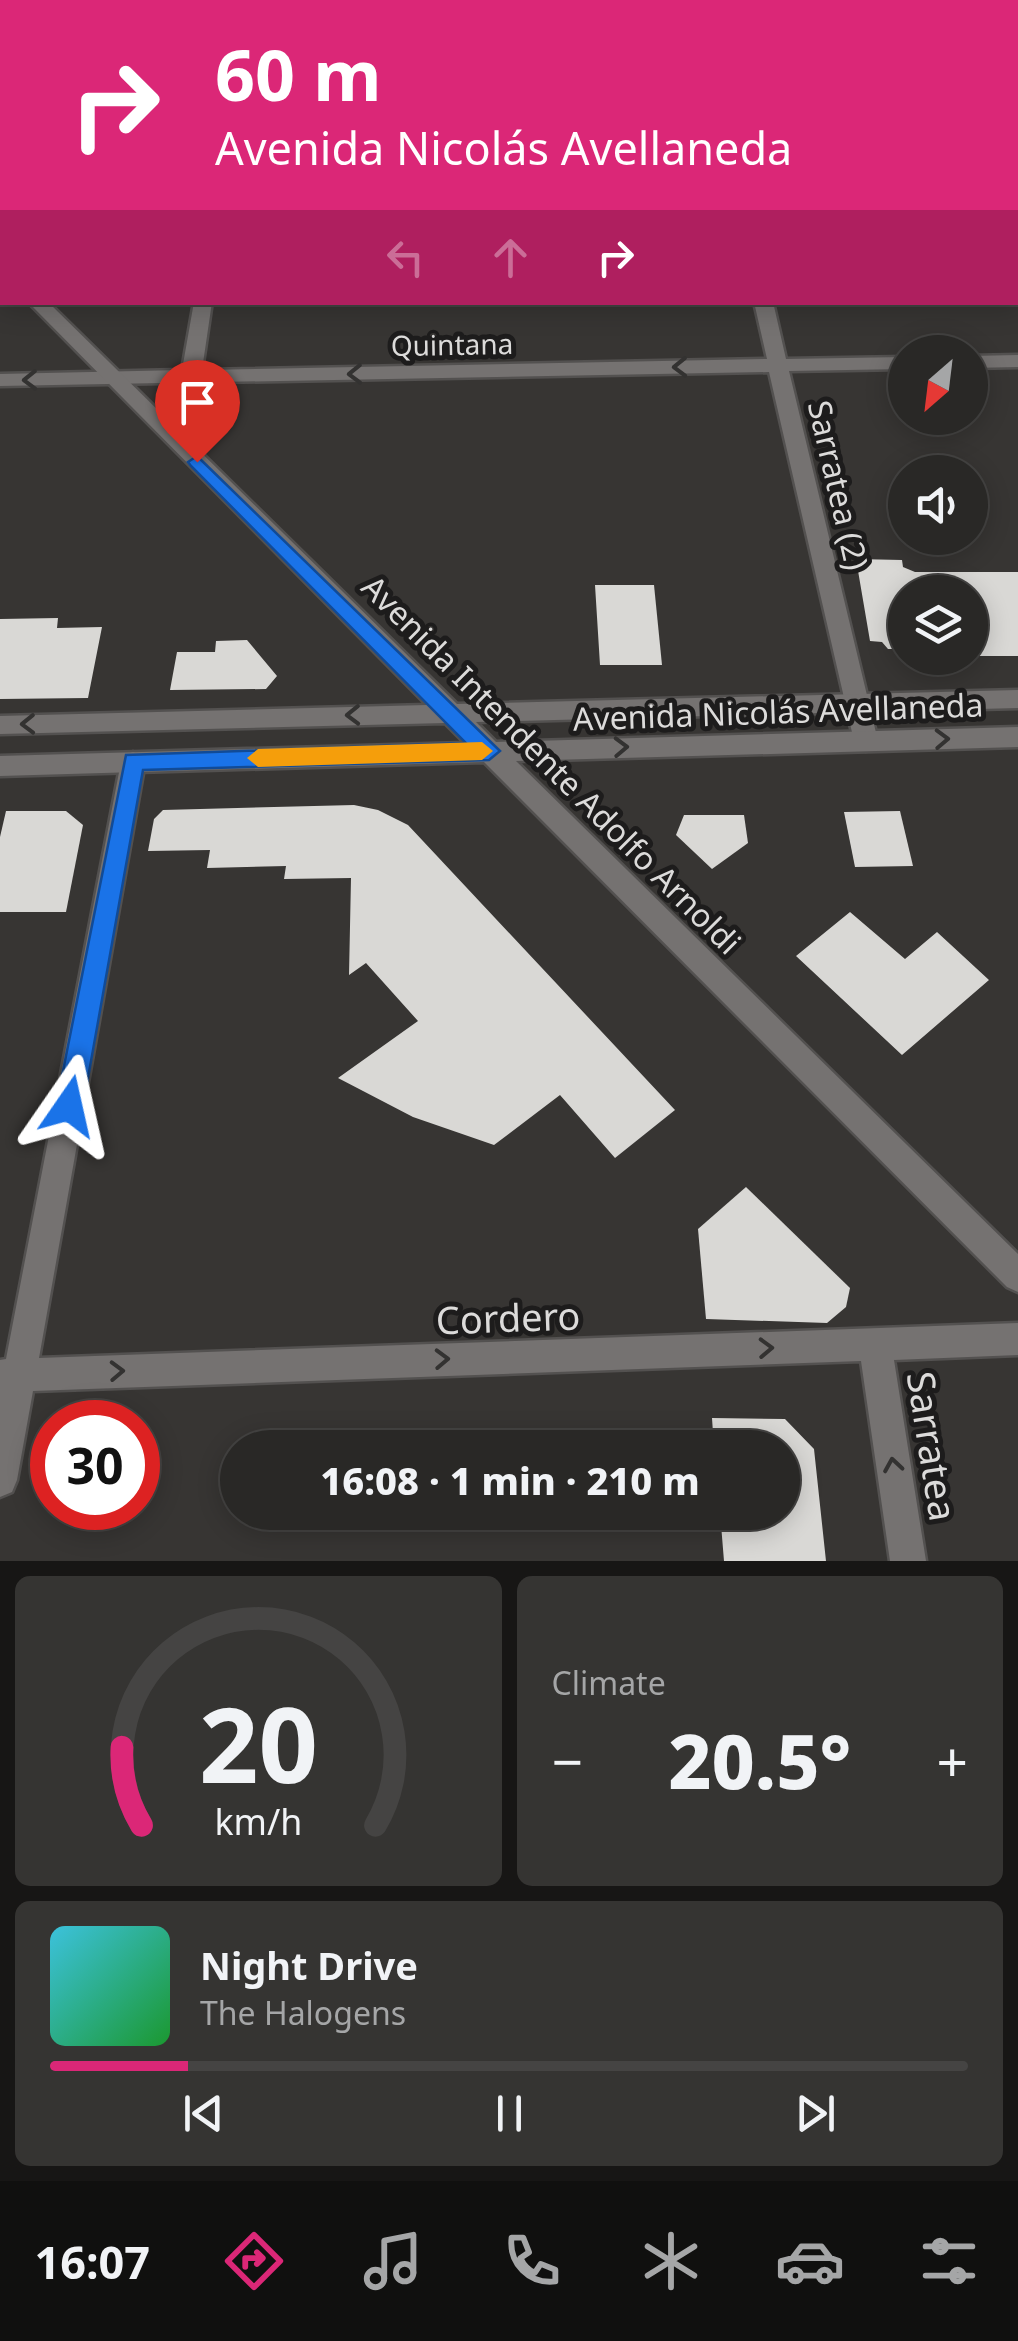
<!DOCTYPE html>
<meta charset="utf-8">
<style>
:root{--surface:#292826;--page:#353432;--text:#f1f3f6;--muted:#a5a6a7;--line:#454443;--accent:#db2777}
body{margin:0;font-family:"Noto Sans",sans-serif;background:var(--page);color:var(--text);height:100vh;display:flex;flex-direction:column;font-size:38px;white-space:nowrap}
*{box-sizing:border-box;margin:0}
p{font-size:32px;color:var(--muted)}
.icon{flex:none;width:55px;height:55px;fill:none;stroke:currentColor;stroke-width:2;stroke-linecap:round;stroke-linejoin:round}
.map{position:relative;height:1561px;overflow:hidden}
.panel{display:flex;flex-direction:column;gap:15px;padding:15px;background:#171615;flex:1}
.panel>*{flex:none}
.hud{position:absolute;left:0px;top:0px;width:1020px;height:305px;box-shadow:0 5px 25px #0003,0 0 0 2px var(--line);background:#db2777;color:#fff;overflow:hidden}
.needle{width:65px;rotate:208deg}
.tools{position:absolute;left:888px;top:335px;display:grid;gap:20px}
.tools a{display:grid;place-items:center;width:100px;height:100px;border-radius:50%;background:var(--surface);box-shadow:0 5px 25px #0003,0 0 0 2px var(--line);font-size:50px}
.speed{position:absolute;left:30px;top:1400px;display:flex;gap:20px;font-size:50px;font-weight:700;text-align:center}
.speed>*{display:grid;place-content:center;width:130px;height:130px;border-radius:50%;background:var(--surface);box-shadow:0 5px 25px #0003,0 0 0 2px var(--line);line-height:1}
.speed .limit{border:15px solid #d22;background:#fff;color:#111}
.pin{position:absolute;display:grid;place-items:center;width:85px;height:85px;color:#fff;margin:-102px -42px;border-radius:50% 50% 50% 0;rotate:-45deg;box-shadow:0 0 10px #0007}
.pin .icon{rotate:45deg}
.me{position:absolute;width:110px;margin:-55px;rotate:11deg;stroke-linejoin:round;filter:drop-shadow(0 0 8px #0008)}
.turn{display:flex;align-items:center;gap:35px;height:210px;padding:0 50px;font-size:45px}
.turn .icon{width:130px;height:130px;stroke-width:2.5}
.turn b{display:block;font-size:70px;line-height:85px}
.lanes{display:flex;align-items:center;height:95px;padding:0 50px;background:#0003;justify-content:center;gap:50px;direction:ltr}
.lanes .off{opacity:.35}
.big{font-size:75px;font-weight:800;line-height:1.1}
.panel .widget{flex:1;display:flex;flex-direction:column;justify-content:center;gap:15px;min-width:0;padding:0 35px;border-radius:15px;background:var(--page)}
.panel .dial{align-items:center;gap:0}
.dial svg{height:260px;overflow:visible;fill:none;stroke:var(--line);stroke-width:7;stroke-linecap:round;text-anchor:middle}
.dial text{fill:var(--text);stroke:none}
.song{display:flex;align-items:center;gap:30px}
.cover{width:120px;height:120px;border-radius:15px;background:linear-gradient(135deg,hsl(190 70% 55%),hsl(130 70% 35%))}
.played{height:10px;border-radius:5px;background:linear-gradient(90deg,var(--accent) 15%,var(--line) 15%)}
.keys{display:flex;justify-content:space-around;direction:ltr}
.heat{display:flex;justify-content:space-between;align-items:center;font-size:55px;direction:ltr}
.panel .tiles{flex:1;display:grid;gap:15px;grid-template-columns:1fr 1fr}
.widget:last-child{grid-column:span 2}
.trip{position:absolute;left:220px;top:1430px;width:580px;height:100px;border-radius:50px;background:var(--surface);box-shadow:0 5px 25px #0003,0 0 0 2px var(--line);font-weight:800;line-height:100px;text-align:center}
.tab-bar{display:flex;height:160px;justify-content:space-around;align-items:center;background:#10100f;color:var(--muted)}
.tab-bar .icon{width:70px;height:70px}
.tab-bar .active{color:var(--accent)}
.tab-bar b{font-size:45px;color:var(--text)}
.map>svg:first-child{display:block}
</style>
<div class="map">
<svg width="1018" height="1561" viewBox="0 0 1018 1561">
<rect width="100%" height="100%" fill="#373533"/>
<g fill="#d9d8d5">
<path d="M856,559L902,560L903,567L915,572H1018V656H970V592H905V649H888L882,642L870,641Z"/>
<path d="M595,585H654L662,665H600Z"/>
<path d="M58,618L57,628L102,627L88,698L0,699V619Z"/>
<path d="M247,640L277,676L266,689L170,690L177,652H215L216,641Z"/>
<path d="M354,805L378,810L408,825L675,1110L615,1158L560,1095L494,1145L413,1117L338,1078L418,1021L366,963L349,975L351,878L284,879L286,866L207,868L210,850L148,851L154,819L163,810Z"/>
<path d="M6,811H66L83,825L66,912H0V837Z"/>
<path d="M900,811L913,866L855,867L844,812Z"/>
<path d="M684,815H744L748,843L712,869L676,835Z"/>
<path d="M850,912L905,959L937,932L989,980L902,1055L796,956Z"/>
<path d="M746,1187L850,1288L846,1307L827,1323L706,1319L698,1229Z"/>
<path d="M712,1418L785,1419L814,1449L826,1561H724L720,1512H782V1448H714Z"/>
<rect x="351" y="1431" width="89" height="17"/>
</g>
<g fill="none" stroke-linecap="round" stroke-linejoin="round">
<defs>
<g id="street">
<rect x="242" y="0" width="14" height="2"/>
<path d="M682,0H696L697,2H683Z"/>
<rect x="0" y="149" width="2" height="10"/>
<path d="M194,302H212L202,370L767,359L754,302H773L786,359L905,357V369L789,371L878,741L875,748L866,751L854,741L769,372L0,386V374L182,370Z"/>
<path d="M1018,355V367L970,368V356Z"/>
<path d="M133,752L142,755L145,762L39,1358L1018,1323V1355L894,1360L926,1561H890L861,1361L33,1391L17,1480L12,1492L0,1497V1360L6,1359L121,762L124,755Z"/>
</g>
<g id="secondary">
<path d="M0,260L2,261V274L0,273Z"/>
<path d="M28,302H48L457,704L1018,690V708L476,722L496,742L1018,727V747L516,761L1018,1254V1292L1007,1287L484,762L0,776V756L465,743L445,723L0,734V716L427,705Z"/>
</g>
</defs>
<use href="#street" stroke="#535150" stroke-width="5"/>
<use href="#secondary" stroke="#535150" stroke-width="5"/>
<use href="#street" fill="#757271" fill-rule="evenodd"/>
<use href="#secondary" fill="#757271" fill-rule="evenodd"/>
</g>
<defs><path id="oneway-chevron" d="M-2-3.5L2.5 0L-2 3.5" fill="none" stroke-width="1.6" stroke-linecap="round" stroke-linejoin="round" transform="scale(2.5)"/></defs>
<g stroke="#333231">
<use href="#oneway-chevron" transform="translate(680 367) rotate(179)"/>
<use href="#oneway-chevron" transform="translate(355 374) rotate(179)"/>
<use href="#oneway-chevron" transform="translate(30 380) rotate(179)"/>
<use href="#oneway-chevron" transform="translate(353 715) rotate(179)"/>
<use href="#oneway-chevron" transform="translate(28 724) rotate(179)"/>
<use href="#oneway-chevron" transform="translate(942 739) rotate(-2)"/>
<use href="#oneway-chevron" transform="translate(621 747) rotate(-2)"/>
<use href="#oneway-chevron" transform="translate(766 1348) rotate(-2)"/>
<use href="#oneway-chevron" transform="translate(442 1359) rotate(-2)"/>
<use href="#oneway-chevron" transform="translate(117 1371) rotate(-2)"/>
<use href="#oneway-chevron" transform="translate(893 1465) rotate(-99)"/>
</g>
<path fill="#1a73e8" stroke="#114b97" stroke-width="2.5" d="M197,456L500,751L489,760L143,770L83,1106L79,1115L69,1119L60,1115L56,1106L126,755L466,743L191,466L188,462Z"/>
<path fill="#f59e0b" d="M482,742L493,751L482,760L258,767L247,758L258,749Z"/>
<g text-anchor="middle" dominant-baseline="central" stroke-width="10" stroke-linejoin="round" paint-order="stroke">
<g font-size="28" fill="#dcdbda" stroke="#1d1c1c">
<text transform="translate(452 344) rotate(-1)">Quintana</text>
</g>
<g font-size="32" fill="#dcdbda" stroke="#1d1c1c">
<text transform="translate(839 485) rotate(77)">Sarratea (2)</text>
<text transform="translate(778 711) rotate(-2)">Avenida Nicolás Avellaneda</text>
<text transform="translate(552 764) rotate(45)">Avenida Intendente Adolfo Arnoldi</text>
</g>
<g font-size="38" fill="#dcdbda" stroke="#1d1c1c">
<text transform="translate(508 1317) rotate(-2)">Cordero</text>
<text transform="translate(933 1446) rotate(81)">Sarratea</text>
</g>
</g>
</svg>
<div class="tools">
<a><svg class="needle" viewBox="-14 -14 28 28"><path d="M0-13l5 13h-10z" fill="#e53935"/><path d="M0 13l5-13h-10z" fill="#a5a6a7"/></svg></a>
<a><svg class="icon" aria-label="sound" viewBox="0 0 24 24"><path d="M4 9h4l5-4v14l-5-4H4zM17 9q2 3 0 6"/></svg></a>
<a><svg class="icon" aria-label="layers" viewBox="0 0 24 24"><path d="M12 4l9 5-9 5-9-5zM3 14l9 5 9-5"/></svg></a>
</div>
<div class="speed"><div class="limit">30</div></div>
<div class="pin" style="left:197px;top:462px;background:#d93025"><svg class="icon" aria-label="arrive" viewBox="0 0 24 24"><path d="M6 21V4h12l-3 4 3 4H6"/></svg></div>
<svg class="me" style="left:69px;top:1106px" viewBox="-20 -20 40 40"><path d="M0-17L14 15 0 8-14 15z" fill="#1a73e8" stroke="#fff" stroke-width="4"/></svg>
<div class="trip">16:08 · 1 min · 210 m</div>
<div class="hud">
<div class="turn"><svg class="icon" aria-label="right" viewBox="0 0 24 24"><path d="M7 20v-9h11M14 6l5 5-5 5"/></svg><div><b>60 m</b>Avenida Nicolás Avellaneda</div></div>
<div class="lanes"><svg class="icon off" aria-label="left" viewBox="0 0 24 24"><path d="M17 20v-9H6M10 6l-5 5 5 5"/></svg><svg class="icon off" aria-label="ahead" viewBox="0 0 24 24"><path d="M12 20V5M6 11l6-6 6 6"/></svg><svg class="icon" aria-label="right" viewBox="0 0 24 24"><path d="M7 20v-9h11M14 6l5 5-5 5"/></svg></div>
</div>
</div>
<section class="panel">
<div class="tiles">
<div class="widget dial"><svg viewBox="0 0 100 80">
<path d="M14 69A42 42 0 1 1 86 69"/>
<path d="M14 69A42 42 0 0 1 8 45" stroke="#db2777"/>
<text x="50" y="56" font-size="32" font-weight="700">20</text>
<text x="50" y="72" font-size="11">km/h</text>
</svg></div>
<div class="widget"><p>Climate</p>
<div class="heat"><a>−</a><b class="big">20.5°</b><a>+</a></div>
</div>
<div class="widget">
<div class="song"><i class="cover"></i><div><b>Night Drive</b><p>The Halogens</p></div></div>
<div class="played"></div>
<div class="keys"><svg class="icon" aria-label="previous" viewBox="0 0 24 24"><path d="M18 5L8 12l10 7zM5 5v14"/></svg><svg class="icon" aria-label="pause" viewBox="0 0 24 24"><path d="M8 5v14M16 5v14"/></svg><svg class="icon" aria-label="next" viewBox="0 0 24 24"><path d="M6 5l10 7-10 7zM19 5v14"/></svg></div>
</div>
</div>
</section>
<nav class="tab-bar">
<b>16:07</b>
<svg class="icon active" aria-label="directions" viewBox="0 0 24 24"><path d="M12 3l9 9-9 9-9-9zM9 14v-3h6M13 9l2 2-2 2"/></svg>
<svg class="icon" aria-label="music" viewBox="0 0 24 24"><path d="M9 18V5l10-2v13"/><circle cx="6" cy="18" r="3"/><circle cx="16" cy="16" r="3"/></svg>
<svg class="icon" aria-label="phone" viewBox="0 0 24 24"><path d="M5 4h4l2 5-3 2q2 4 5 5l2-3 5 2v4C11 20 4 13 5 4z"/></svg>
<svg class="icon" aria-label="climate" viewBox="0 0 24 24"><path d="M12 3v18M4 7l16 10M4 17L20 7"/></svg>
<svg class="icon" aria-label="car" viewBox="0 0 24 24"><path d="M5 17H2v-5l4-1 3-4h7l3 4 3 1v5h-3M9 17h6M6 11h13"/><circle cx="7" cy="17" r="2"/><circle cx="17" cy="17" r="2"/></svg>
<svg class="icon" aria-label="filters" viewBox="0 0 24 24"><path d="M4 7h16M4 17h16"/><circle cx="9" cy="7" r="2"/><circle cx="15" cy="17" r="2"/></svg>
</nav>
